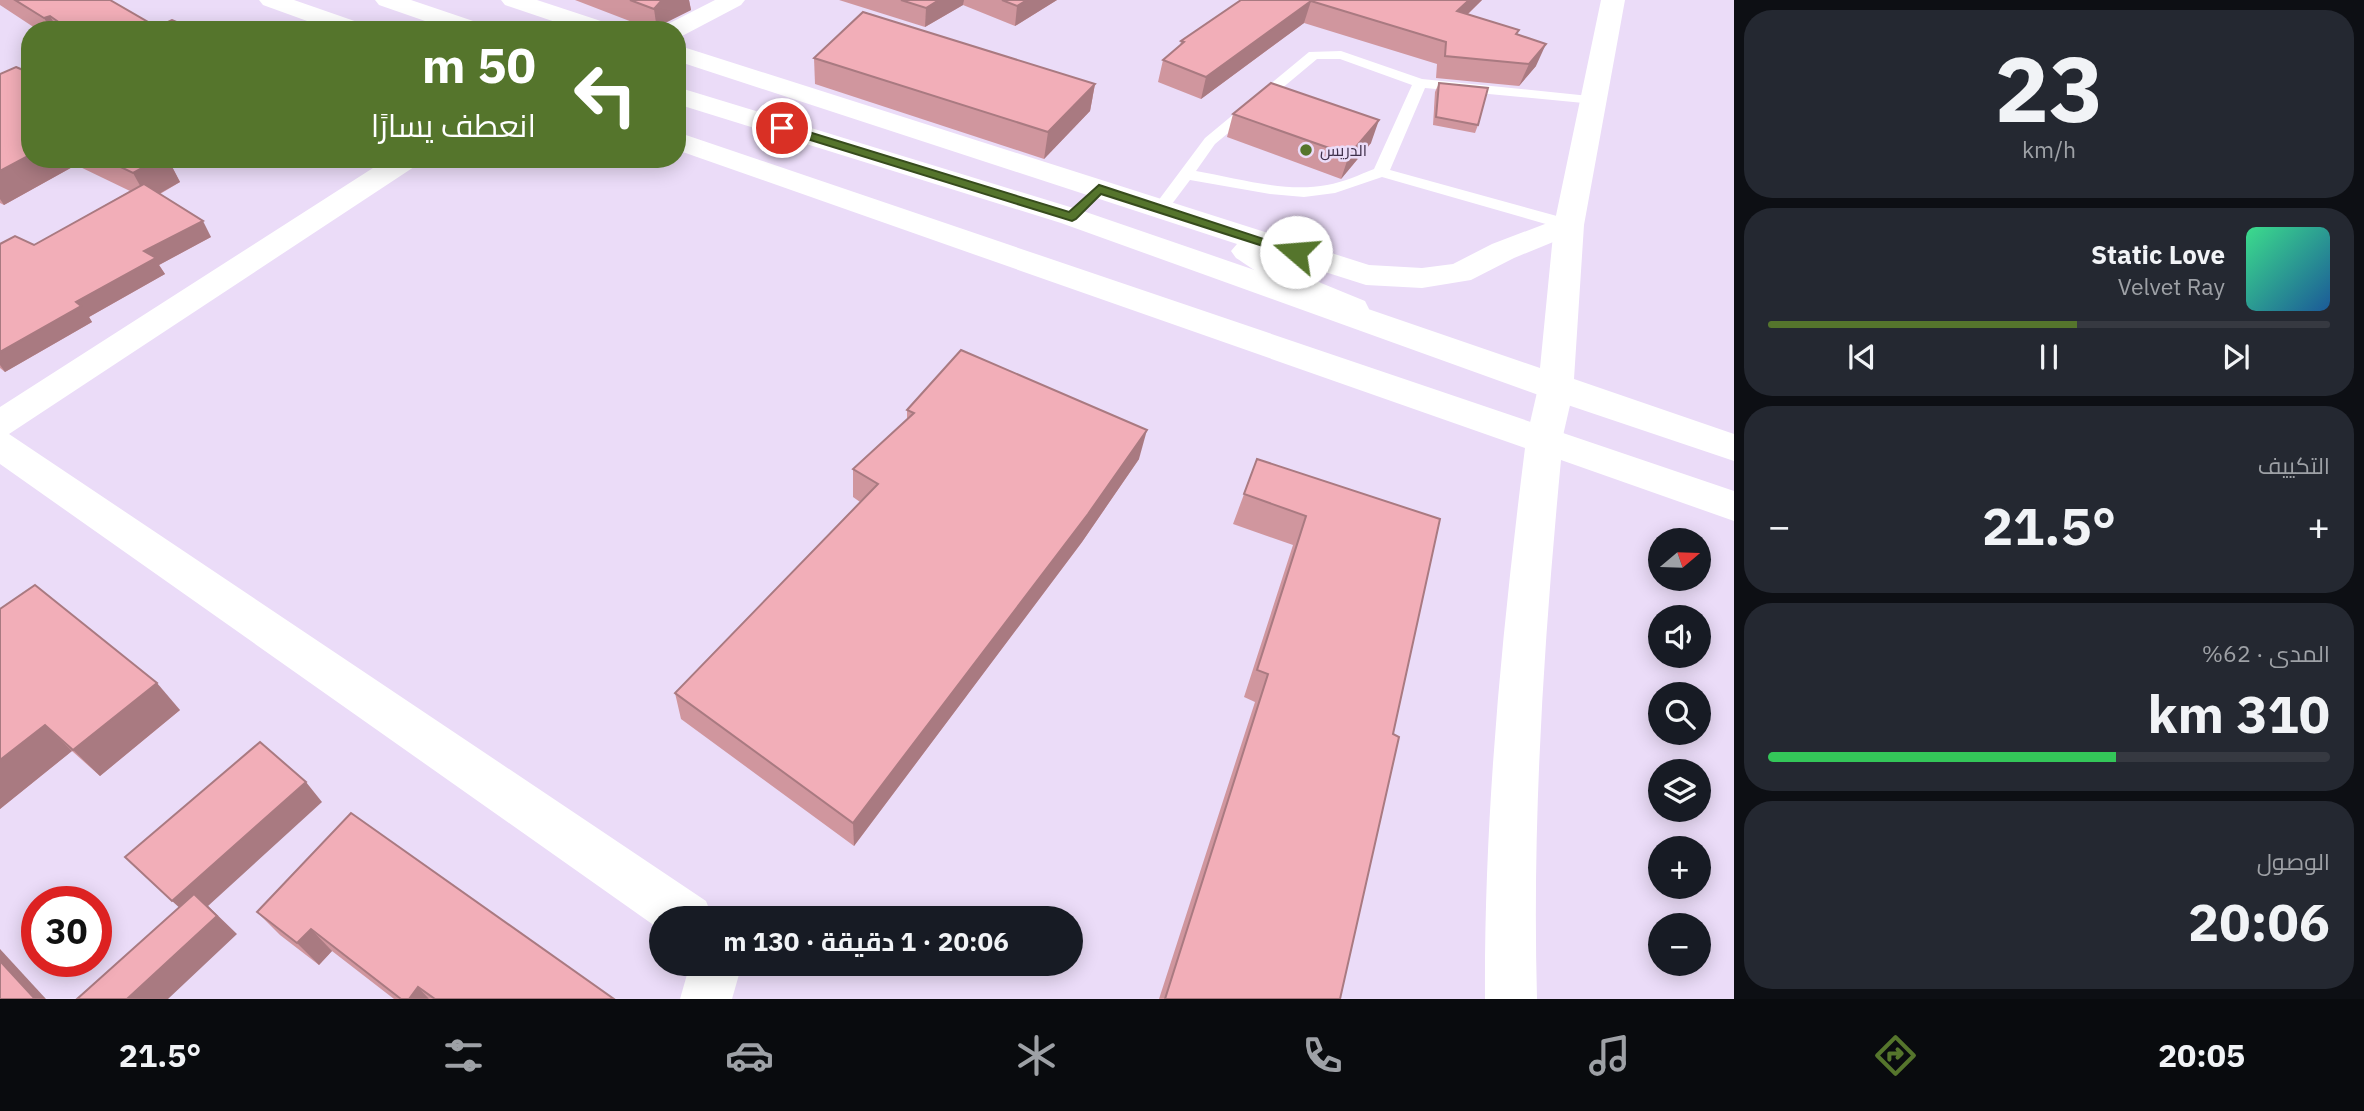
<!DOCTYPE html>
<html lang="ar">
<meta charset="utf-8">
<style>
:root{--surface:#171b24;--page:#242831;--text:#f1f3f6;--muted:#9ea1a6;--line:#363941;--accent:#55752c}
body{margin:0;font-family:"IBM Plex Sans",Cairo,sans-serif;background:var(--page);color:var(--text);direction:rtl;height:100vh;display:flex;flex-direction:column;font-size:26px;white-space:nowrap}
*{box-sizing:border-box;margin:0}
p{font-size:23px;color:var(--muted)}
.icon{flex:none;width:38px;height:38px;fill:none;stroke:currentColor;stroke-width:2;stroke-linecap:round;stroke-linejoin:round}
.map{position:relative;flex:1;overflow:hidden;direction:ltr}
.details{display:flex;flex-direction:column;gap:10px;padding:10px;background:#0d0f14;width:630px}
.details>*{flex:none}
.top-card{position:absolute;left:21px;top:21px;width:665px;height:147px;border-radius:28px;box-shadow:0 4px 18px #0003;direction:rtl;background:#55752c;color:#fff;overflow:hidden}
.needle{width:46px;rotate:71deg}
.fabs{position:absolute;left:1648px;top:528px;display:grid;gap:14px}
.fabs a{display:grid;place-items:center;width:63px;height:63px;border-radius:50%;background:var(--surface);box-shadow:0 4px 18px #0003;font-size:35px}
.speed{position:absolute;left:21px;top:886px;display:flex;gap:14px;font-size:35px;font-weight:700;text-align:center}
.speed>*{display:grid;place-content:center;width:91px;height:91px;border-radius:50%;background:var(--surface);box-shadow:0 4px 18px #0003;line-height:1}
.speed .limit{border:10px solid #d22;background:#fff;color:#111}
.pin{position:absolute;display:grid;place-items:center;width:60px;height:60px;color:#fff;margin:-30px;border:4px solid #fff;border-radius:50%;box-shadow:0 2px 7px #0007}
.me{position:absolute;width:77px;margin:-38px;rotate:288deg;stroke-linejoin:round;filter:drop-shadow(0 0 5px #0008)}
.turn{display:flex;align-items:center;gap:24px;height:147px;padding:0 35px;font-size:32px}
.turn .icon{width:91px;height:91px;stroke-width:2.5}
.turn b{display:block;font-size:49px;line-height:60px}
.big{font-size:52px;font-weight:700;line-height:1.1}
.details .card{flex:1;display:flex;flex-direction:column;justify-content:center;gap:10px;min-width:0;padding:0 24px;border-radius:28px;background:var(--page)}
.details .dial{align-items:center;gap:0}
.dial b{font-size:91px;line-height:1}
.song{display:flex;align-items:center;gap:21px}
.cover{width:84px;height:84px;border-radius:10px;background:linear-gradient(135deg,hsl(150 70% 55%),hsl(210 70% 35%))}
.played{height:7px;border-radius:4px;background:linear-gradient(90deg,var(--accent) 55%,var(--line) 55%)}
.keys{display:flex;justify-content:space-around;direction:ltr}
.heat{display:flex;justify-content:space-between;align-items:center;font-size:38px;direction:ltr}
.charge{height:10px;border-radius:5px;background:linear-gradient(90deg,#34c759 62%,var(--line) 0)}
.trip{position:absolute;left:649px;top:906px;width:434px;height:70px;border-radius:35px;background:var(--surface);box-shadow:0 4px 18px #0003;font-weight:700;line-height:70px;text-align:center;direction:rtl}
.tabs{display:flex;height:112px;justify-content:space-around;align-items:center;background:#090b0e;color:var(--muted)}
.tabs .icon{width:49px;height:49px}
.tabs .selected{color:var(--accent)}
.tabs b{font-size:32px;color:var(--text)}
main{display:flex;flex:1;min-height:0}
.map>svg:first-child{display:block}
</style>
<main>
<section class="details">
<div class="card dial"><b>23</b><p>km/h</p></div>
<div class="card">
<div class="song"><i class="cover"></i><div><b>Static Love</b><p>Velvet Ray</p></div></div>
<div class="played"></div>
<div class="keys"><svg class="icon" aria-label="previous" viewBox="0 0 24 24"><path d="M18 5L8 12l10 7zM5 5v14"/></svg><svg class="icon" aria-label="pause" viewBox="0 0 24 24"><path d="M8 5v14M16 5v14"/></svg><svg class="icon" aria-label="next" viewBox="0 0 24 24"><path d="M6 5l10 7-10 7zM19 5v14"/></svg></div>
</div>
<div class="card"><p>التكييف</p>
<div class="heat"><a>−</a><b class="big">21.5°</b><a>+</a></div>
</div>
<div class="card"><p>المدى · 62%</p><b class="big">310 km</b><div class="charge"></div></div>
<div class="card"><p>الوصول</p><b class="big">20:06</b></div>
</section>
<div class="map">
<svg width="1734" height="999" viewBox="0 0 1734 999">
<rect width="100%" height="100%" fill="#ebdcf8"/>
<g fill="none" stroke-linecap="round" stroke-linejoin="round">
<path fill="#fff" fill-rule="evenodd" d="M1341,51L1422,79L1599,97L1601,100L1599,103L1594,104L1425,88L1390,170L1575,221L1577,225L1575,229H1563L1382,177L1335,193L1304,197L1270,194L1190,180L1166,212H1154L1152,209L1205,138L1309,52ZM1317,59H1340L1412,85L1374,169C1359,175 1344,182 1327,185C1284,193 1238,178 1196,171L1215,144Z"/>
<g fill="#fff" fill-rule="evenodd">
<path d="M501,0H537L613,25L616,30H579L505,5Z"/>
<path d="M715,0H745L741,5L684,35L677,37V30H663L666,25Z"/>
<path d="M677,45L1369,265L1422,268L1453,264L1492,244L1558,219L1569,216L1580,219L1584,225L1580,231L1514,258L1471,280L1422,288L1366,285L1281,258L1321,283L1365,301L1369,309L1365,317C1330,326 1266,277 1236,258L1231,251L1237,244L677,61Z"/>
<path d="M387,159H421L417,165L9,434L706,901L713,919H662V931L0,464V407Z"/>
<path d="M690,964H742L732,999H680Z"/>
</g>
<g fill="#fff" fill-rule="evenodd">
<path d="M259,0H294L366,25L369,30H332L263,5Z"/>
<path d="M375,0H411L485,25L488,30H451L379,5Z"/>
<path d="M1601,0H1625L1584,225L1574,379L1734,434V461L1544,397L1061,223L677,104V87L1083,211L1540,368L1554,225Z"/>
<path d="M677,132L1734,491V521L1561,460C1544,640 1532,819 1537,999H1485C1484,814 1502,631 1525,448L677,150Z"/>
</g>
<path fill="#fff" fill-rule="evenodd" d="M1556,376L1568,379L1574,388L1562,440L1557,449L1544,453L1531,449L1526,440L1538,388L1544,379Z"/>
</g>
<g fill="#d0969e">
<path d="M0,0H110L157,27L196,30H38L0,5Z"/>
<path d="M575,0H689L691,10L665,23L659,30H653Z"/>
<path d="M839,0H1057L1015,26L963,5L925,27Z"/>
<path d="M1241,0H1482L1468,14L1517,34L1536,66L1519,86L1436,78L1437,64L1304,23L1201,99L1158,82L1163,60L1180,46L1181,41Z"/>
<path d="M814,58L1095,84L1090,111L1044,159L815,84Z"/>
<path d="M0,74L30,159H168L180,182L160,194L211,237L159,265L165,274L89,317L92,322L5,372L0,368V244L34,245L130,191L76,165L4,205L0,203Z"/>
<path d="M1439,83L1478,125L1475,133L1433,125L1435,92Z"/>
<path d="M1233,114L1371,143L1341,179L1227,137Z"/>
<path d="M907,410L1139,459L1082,542L854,846L681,719L675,693L860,502L853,497V469L907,420Z"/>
<path d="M1257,459L1440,519L1393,734L1340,999H1159L1255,702L1244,697L1293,545L1233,524Z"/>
<path d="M0,609L180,710L100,776L72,751L0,809Z"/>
<path d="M257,912L614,999H394L332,951L319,965L280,935Z"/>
</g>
<g fill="#a97a81">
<path d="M662,0H689L691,10L665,23L659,30H657L654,9Z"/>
<path d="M939,0H964L963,5L925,27L926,8Z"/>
<path d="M1027,0H1057L1015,26L1017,6Z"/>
<path d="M1469,0H1482L1448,33L1457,11Z"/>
<path d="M1311,1L1304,23L1201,99L1206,77Z"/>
<path d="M50,16L58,30H51L44,18Z"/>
<path d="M1546,44L1536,66L1519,86L1529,64Z"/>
<path d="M1095,84L1090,111L1044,159L1048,132Z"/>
<path d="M1379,120L1371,143L1341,179L1349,155Z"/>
<path d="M30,155V159H73L76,165L4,205L0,199V171Z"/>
<path d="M159,159H168L180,182L148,200L133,173Z"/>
<path d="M203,221L211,237L159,265L165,274L89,317L92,322L5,372L0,365V352L76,302L144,251Z"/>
<path d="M1147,430L1139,459L1082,542L854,846L853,823Z"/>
<path d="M157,683L180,710L100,776L73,750Z"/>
<path d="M45,725L72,751L0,809V760Z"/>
<path d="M306,782L322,802L208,906L237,934L168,999H127L193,920L172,901Z"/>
<path d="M311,929L332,951L319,965L297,943Z"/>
<path d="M0,949L46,999H35L0,961Z"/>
<path d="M418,987L429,999H409Z"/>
</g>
<g fill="#f2aeb8" stroke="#a97a81" stroke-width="2">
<path d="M15,0H110L157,27L172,20L196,30H70L50,16L44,18Z"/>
<path d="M630,0H662L654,9Z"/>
<path d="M901,0H939L926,8Z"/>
<path d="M1002,0H1027L1017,6Z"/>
<path d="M1241,0H1469L1457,11L1519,30L1516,34L1546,44L1529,64L1445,56L1446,42L1311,1L1206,77L1163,60L1184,42L1181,41Z"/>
<path d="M863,12L1095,84L1048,132L814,58Z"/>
<path d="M16,67L30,73V155L0,171V74Z"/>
<path d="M1271,83L1379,120L1349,155L1233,114Z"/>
<path d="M1439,83L1488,88L1478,125L1436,117Z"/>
<path d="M104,159H159L133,173Z"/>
<path d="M144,184L203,221L144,251L156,258L76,302L81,306L0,352V244L15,236L34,245Z"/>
<path d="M961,350L1147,430L1088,514L853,823L675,693L878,484L853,469L914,413L907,410Z"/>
<path d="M1257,459L1440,519L1393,734L1399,737L1340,999H1165L1268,674L1257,670L1306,516L1244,494Z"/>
<path d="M35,585L157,683L73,750L45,725L0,760V609Z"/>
<path d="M260,742L306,782L172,901L125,857Z"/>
<path d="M351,813L614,999H435L418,987L409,999H401L311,929L297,943L257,912Z"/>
<path d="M194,894L217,916L127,999H77Z"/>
<path d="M0,961L35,999H0Z"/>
</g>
<path fill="#55752c" stroke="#374c1d" stroke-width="2" d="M778,125H786L1069,212L1099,185L1303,252L1301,255H1291L1101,194L1076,219L1072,221L778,130Z"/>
<circle fill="#55752c" stroke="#ebdcf8" stroke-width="2.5" cx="1306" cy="150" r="7"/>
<g text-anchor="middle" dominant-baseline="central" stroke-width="5" stroke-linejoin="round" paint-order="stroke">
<g font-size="16" fill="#3e2f4a" stroke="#ebdcf8" text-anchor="start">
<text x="1320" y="150">الدريس</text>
</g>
</g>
</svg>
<div class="fabs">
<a><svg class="needle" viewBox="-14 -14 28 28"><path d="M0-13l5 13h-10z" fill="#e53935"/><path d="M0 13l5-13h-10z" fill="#9ea1a6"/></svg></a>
<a><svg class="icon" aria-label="sound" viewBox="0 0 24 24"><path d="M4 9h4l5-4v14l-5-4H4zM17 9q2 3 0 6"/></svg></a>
<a><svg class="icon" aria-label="search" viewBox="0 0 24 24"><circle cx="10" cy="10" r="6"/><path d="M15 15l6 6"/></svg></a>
<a><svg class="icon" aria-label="layers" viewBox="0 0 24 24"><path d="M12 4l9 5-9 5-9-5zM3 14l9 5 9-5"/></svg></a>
<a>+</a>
<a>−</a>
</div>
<div class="speed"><div class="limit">30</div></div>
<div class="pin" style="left:782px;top:128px;background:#d93025"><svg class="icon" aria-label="arrive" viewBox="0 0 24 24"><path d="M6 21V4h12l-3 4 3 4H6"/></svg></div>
<svg class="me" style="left:1296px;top:252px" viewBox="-20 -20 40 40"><circle r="19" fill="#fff"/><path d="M0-13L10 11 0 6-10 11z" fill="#55752c"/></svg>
<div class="trip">20:06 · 1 دقيقة · 130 m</div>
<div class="top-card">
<div class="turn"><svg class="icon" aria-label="left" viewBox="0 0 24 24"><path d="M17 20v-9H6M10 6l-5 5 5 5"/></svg><div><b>50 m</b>انعطف يسارًا</div></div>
</div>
</div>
</main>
<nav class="tabs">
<b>20:05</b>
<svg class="icon selected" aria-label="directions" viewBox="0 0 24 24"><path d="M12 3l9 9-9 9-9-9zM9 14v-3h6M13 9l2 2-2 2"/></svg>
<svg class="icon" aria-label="music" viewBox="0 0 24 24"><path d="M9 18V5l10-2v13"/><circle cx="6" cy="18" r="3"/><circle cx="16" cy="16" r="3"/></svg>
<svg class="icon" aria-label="phone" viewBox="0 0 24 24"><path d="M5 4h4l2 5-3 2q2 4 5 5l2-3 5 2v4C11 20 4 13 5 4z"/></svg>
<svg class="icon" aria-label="climate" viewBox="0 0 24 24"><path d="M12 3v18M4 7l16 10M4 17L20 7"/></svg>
<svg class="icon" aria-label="car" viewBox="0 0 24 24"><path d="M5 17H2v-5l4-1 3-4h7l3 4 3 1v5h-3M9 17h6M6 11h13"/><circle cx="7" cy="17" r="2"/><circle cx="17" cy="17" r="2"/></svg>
<svg class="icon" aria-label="filters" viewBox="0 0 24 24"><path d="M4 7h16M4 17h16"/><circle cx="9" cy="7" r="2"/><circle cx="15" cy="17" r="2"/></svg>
<b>21.5°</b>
</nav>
